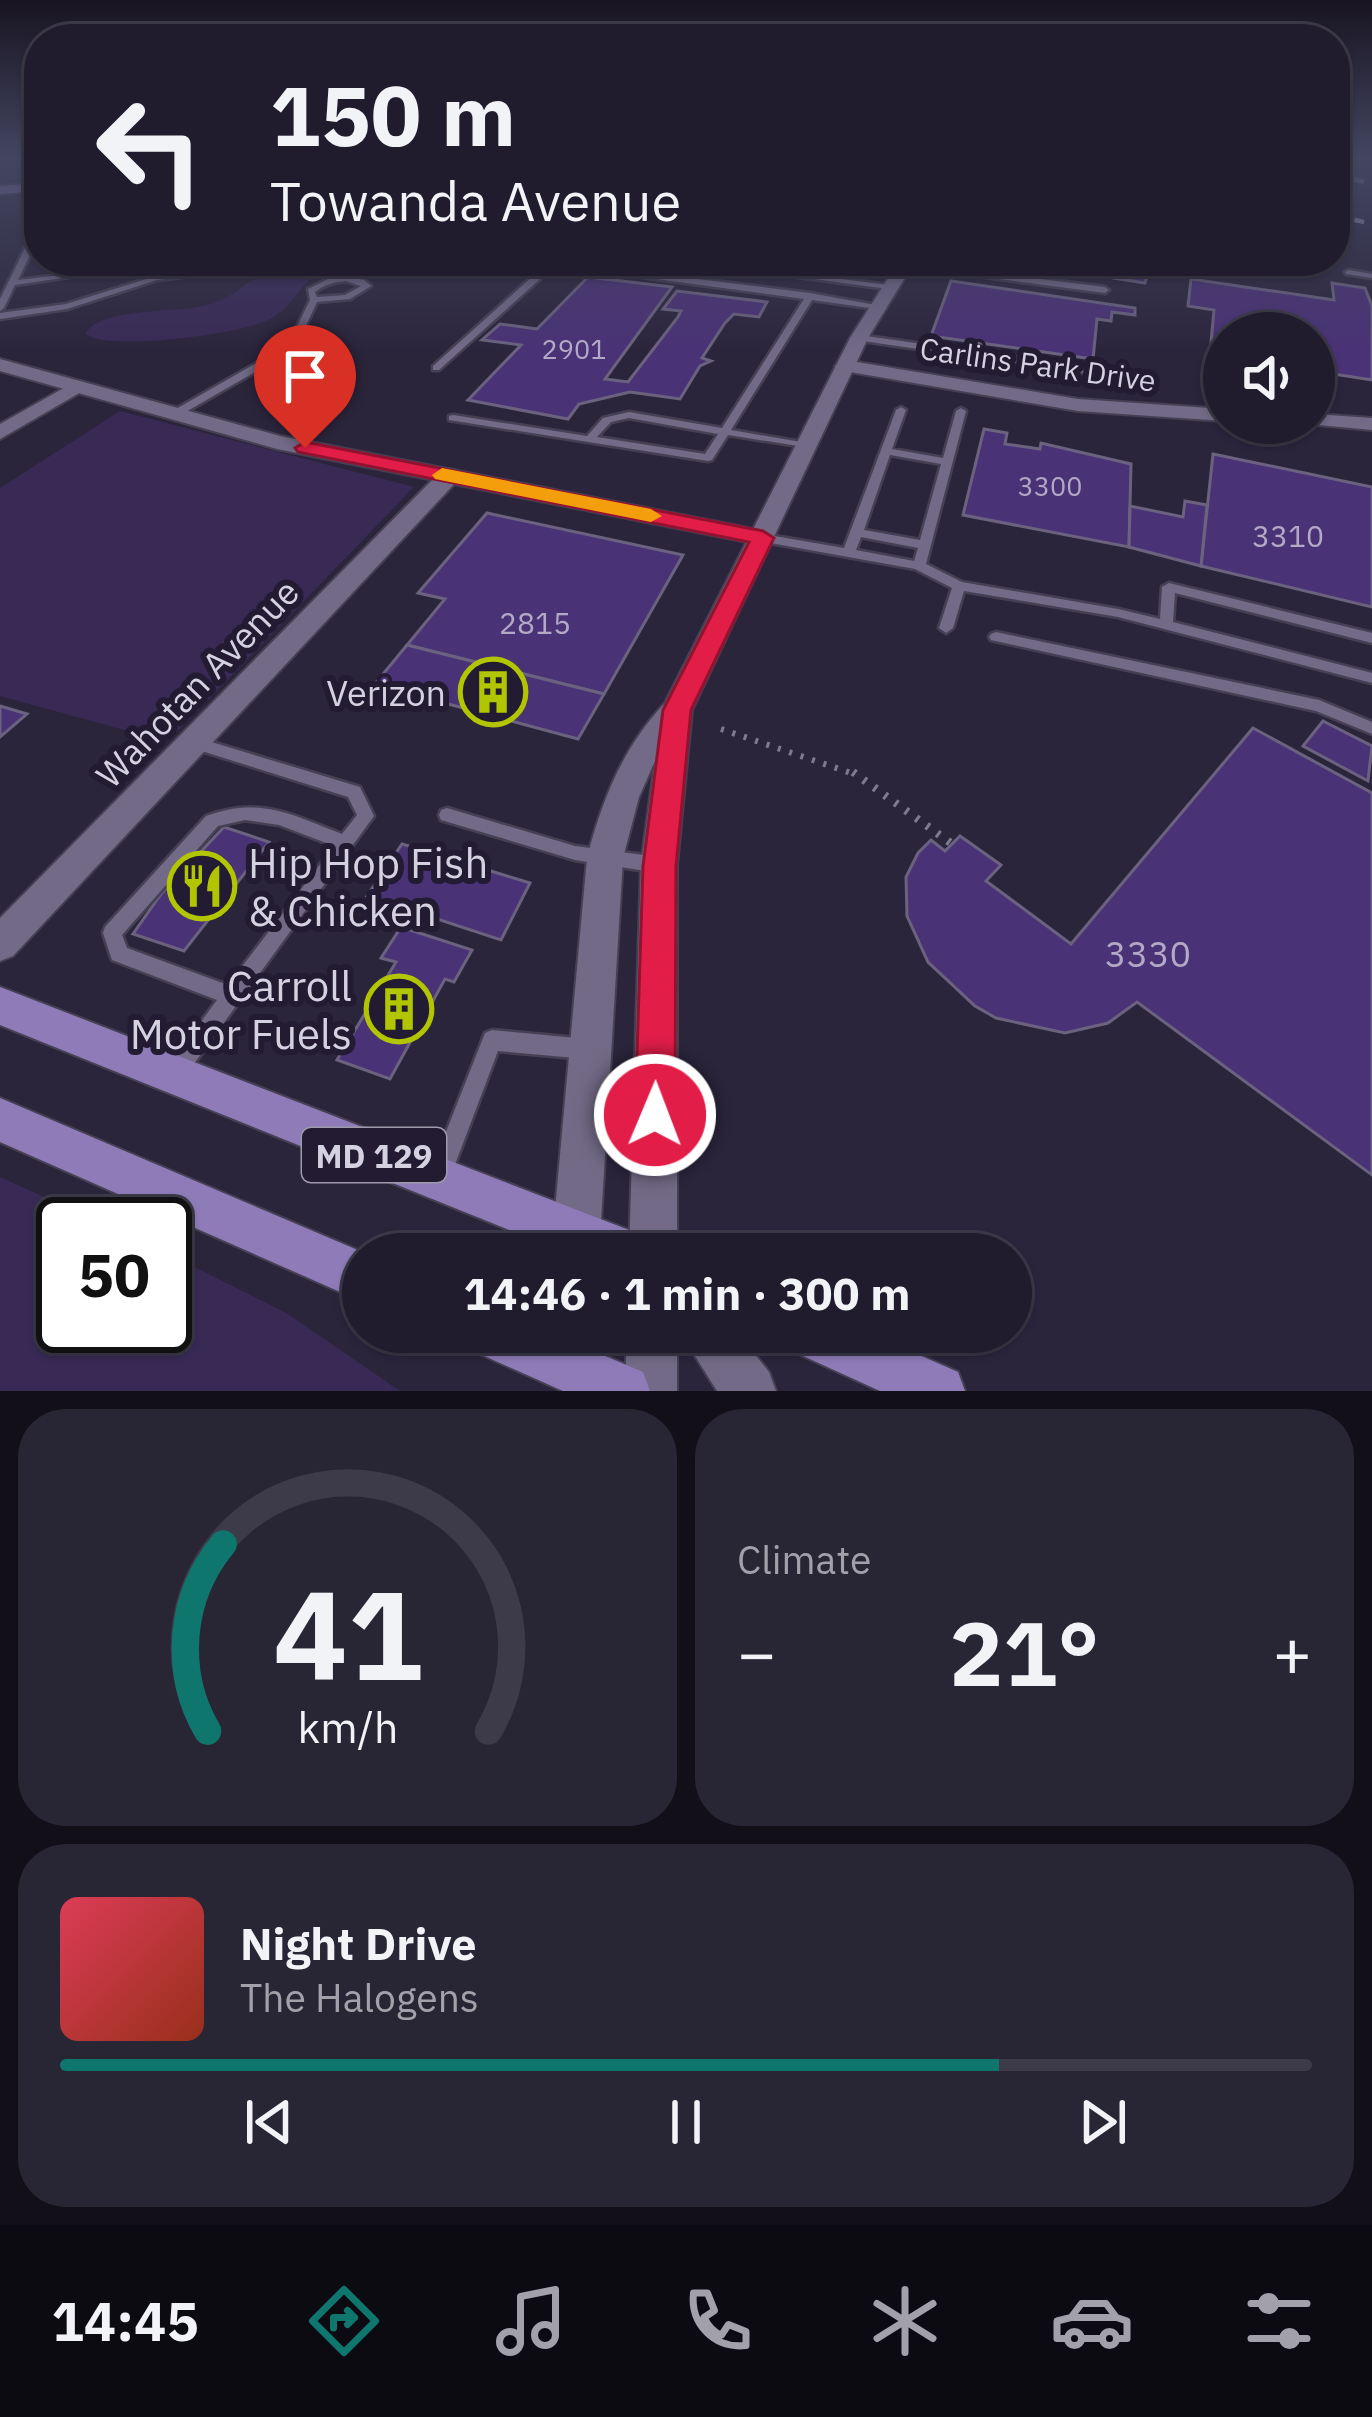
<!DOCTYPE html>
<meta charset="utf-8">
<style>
:root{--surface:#201c2d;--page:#282535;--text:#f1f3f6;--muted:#a2a1aa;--line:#3d3a49;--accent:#0f766e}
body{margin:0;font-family:"IBM Plex Sans",sans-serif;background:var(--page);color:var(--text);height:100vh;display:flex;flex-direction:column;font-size:45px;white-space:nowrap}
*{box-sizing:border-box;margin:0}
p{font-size:39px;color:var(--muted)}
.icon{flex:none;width:66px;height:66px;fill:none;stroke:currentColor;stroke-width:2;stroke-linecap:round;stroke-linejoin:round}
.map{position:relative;height:1391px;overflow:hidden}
.side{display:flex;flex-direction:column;gap:18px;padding:18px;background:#120f19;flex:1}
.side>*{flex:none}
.hud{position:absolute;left:24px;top:24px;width:1326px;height:252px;border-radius:48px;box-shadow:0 3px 9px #0004,0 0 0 3px var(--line);background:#201c2d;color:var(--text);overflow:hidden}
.buttons{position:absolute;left:1203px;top:312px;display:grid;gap:24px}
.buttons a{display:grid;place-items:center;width:132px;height:132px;border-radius:50%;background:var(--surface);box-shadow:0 3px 9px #0004,0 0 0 3px var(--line);font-size:60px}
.speed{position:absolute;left:36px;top:1197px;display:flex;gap:24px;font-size:60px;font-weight:700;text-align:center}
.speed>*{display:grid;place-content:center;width:156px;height:156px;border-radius:50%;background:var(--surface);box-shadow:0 3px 9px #0004,0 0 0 3px var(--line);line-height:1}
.speed .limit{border:6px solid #111;border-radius:18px;background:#fff;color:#111}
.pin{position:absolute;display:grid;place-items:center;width:102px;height:102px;color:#fff;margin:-123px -51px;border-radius:50% 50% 50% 0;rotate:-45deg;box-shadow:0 0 12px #0007}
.pin .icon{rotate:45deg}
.me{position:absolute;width:132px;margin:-66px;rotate:1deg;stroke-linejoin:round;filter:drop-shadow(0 0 9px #0008)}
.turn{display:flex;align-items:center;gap:42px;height:252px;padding:0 48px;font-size:54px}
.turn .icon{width:156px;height:156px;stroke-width:2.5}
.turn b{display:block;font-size:84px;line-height:102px}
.big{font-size:90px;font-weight:700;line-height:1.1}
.side .tile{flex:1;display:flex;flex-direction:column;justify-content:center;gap:18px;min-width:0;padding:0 42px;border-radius:48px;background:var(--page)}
.side .dial{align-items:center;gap:0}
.dial svg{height:312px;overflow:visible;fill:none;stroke:var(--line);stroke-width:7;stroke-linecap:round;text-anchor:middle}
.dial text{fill:var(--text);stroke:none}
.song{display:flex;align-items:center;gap:36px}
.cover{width:144px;height:144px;border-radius:18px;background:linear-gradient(135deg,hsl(350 70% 55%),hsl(10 70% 35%))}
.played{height:12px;border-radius:6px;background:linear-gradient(90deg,var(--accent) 75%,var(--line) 75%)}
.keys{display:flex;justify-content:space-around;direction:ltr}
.heat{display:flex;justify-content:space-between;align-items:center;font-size:66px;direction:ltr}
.side .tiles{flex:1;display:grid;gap:18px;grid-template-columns:1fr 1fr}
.tile:last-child{grid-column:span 2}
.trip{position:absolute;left:342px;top:1233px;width:690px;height:120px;border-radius:60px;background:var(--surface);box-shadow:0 3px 9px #0004,0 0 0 3px var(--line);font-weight:700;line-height:120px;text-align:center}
.dock{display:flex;height:192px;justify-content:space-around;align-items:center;background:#0d0b12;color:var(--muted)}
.dock .icon{width:84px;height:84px}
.dock .active{color:var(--accent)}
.dock b{font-size:54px;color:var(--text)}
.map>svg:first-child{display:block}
</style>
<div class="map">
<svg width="1372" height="1391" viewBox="0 0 1372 1391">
<rect width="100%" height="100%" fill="#2b253c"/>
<g fill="#382a55">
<path d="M320,273C299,284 292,307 272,318C247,334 106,352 86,334C96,309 172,312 198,307C219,304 233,294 246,284C261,273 302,272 320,273Z"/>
<path d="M120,411L414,487L180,729L150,737L0,696V488Z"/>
<path d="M0,1177L104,1224H63V1326H165V1252L288,1314L400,1391H0Z"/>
</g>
<g fill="#4a3276" stroke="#6a627e" stroke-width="3">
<path d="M288,261H396L398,268L356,273L354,266L341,268L343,275L328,277L327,269L271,277L289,272Z"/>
<path d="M715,261H797L801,265L797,272Z"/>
<path d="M1054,261H1151L1145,283L1051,268Z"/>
<path d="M588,277L672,287L605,379L628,382L678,317L681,311L663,309L677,291L767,302L759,317L734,314L725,323L702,358L711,361L700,366L680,399L630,392L579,404L568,419L468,400L521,345L482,340L500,324L537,329Z"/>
<path d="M1191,279L1334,300L1332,283L1365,288L1372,306V380L1314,371V333H1224V355L1210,353L1214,310L1188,306Z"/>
<path d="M951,281L1135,308V315L1112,312L1111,321L1097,319L1093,359L931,336Z"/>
<path d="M984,429L1007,433L1005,444L1040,449L1041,443L1131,464L1129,547L963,515Z"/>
<path d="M1213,454L1372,487V607L1201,566Z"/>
<path d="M1185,501L1207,505L1201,566L1129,547L1130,506L1183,517Z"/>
<path d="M487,513L683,555L604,694L407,645L445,599L418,593Z"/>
<path d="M407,645L604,694L578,739L415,695L409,703L386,697L393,689L374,685Z"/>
<path d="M0,706L27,714L0,737Z"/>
<path d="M1323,721L1372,746L1368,781L1303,746Z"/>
<path d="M1253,728L1372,793V1175L1137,1002L1108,1023L1065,1033L996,1018L975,1006L928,962L907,916L906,877L918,853L931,840L945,851L960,836L1001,865L986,881L1071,944Z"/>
<path d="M224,827L269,842L184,951L133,934L161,894Z"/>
<path d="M402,844L530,883L501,940L367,896Z"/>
<path d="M401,927L472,950L454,982L445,979L390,1079L337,1060L396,962L381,958Z"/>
</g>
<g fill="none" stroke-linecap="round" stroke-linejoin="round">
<defs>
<g id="service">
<path d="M39,226V236L18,280L78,273L82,275L15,285L4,308L0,311V299L35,228Z"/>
<path d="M679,261H702L888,285L892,287L888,289Z"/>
<path d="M1031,261H1041L1037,263Z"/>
<path d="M560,262L810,293L881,306L877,309L812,300L731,430L807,443L811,444V448L728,435L712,460L708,461L449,420V416L453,415L587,436L603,418L629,412L722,428L804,299L560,266L550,270L439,370H433V366L544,266ZM629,418L718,434L705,454L597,437L611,422Z"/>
<path d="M905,262L1105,287L1109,290L1105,293L902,266L901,264Z"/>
<path d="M263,263H266V267L157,280L67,309L0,319V313L66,304L156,276Z"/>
<path d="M1349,270L1372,274V278L1346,274L1345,272Z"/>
<path d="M346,276L364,280L371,286L350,299L317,302L295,349L177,417H169V413L288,345L310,300L308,289L328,279ZM346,281L361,286L345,295L317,297L315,292C325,284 335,282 346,281Z"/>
<path d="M859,335L1084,367L1089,370L1084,373L856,340V336Z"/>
<path d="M901,407L906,410L892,449L943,458L956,411L961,408L966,411L926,564L962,582L1118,609L1160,619L1162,587L1169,583L1372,633V643L1175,593L1173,622L1372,673V683L1118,617L964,591L953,628L946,633L939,628L952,588L915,569L759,541V535L763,534L844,548L896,410ZM890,455L941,464L920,540L864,530ZM861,537L918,548L914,561L856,550Z"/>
<path d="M996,632L1319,700L1372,722V734L1316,711L991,640L989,637L991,634Z"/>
<path d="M195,737L360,787L374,816L183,1079L176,1083L169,1079L165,1072L169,1065L217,1000L112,960L103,933L105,927L206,816C260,796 292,815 342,834L357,815L348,797L189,747L187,743L189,739ZM245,820L279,825L334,846L228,985L127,948L122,935L218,826Z"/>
<path d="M447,808L575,846L659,857L665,860L668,865L665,870L659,873L575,860L441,820L439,815L441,810Z"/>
<path d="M492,1030L587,1039L594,1042L597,1049L594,1056L587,1059L498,1051L448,1183L440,1186L432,1183L429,1175L485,1033Z"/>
</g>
<g id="minor">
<path d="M845,360L1078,399L1224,409V421L1078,411L838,370L835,366Z"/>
<path d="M71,384L88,388L0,439V424Z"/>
<path d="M1314,414L1372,418V430L1307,424L1314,423Z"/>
<path d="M449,469L457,471V481L13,956L0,961V918L441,471Z"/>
</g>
<path id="tertiary" d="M0,359L280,436L763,531L775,538L763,545L277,449L0,371Z"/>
<g id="secondary">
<path d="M899,261H915L868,338L692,710L677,865V1254H629L641,865L655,761L639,797L623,858L599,1254H551L587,858C602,800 623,747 665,703L850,338Z"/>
<path d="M627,1332H677V1391H625Z"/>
<path d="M680,1332H737L769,1372L776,1391H717Z"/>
</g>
<g id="primary">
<path d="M39,183V191L0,194V186Z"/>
<path d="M0,987L629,1230L646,1237L653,1254H569L0,1025Z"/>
<path d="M0,1098L367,1254H363V1302L0,1142Z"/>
<path d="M464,1332H549L643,1372L650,1391H563L471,1350Z"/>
<path d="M783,1332H867L958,1372L965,1391H880L790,1350Z"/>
</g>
</defs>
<use href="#service" stroke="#464054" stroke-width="5"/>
<use href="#minor" stroke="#464054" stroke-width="4"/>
<use href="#tertiary" stroke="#464054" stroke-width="4"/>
<use href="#secondary" stroke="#464054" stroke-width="4"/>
<use href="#primary" stroke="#464054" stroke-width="4"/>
<path stroke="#7f7b8e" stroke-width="6" stroke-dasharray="3 9" stroke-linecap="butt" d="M721,729L857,775"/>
<path stroke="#7f7b8e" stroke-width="8" stroke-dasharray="3 10" stroke-linecap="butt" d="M853,772L952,844"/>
<use href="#service" fill="#726a86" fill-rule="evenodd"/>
<use href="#minor" fill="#726a86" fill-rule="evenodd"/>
<use href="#tertiary" fill="#726a86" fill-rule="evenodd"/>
<use href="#secondary" fill="#726a86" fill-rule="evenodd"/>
<use href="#primary" fill="#8e7bb8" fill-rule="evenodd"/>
<g stroke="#928ea0" stroke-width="4.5" stroke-dasharray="10 10" stroke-linecap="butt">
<path d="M1335,174L1372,184"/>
<path d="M1335,215L1372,224"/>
</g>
</g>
<linearGradient id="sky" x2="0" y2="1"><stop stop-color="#181421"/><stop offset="0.45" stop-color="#444661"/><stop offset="1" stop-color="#444661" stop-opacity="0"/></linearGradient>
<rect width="1372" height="352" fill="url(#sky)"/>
<path fill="#e11d48" stroke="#92132f" stroke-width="3" d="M305,442L763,531L774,538L691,710L676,866L675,1115L669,1129L655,1135L641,1129L635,1115L643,866L663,710L749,542L298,452L295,448Z"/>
<path fill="#f59e0b" d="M442,468L651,509L662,516L651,522L435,479L432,475Z"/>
<defs>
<symbol id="building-ring" viewBox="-11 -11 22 22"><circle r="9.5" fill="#221b32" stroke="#b1c500" stroke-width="1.5"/><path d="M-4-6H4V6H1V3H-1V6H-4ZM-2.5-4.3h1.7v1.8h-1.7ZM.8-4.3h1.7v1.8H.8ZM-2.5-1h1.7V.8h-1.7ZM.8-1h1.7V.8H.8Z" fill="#b1c500"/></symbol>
<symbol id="restaurant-ring" viewBox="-11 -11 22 22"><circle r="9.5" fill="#221b32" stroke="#b1c500" stroke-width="1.5"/><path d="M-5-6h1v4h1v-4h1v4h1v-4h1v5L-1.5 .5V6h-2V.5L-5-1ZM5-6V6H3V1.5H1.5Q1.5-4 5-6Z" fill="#b1c500"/></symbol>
</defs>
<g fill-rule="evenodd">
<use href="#building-ring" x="455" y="654" width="76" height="76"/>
<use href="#restaurant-ring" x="164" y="848" width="76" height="76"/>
<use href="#building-ring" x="361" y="971" width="76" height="76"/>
</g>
<g text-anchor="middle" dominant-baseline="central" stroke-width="12" stroke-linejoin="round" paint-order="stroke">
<g font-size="27" fill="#b2a9c6">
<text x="574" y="348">2901</text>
<text x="1050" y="485">3300</text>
</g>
<g font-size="30" fill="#d4d1e0" stroke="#221b32">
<text transform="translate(1038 364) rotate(8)">Carlins Park Drive</text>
</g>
<g font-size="30" fill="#b2a9c6">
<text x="1288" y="535">3310</text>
<text x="535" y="622">2815</text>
</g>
<rect fill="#221b32" stroke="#9f9aac" stroke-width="3" x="302" y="1128" width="144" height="54" rx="9"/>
<g font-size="33" font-weight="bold" fill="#d4d1e0">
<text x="374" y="1155">MD 129</text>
</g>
<g font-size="36" fill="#d4d1e0" stroke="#221b32">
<text transform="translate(197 683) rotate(-46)">Wahotan Avenue</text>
</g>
<g font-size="36" fill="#d4d1e0" stroke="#221b32" text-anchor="end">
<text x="446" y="692">Verizon</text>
</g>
<g font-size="36" fill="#b2a9c6">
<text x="1148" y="953">3330</text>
</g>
<g font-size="42" fill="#d4d1e0" stroke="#221b32" text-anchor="start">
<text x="248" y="862">Hip Hop Fish<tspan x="248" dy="48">&amp; Chicken</tspan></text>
<text x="352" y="985" text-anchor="end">Carroll<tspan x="352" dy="48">Motor Fuels</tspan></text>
</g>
</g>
</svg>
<div class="buttons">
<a><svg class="icon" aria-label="sound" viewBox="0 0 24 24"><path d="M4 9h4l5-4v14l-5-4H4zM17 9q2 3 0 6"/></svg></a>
</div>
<div class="speed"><div class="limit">50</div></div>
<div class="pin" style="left:305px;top:448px;background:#d93025"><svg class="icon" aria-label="arrive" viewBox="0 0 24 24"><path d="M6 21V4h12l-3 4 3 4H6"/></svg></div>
<svg class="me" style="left:655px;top:1115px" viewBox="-20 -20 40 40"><circle r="17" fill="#e11d48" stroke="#fff" stroke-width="3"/><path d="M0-11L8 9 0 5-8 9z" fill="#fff"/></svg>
<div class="trip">14:46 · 1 min · 300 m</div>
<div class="hud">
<div class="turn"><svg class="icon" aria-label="left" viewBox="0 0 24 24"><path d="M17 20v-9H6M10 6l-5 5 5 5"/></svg><div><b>150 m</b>Towanda Avenue</div></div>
</div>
</div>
<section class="side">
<div class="tiles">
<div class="tile dial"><svg viewBox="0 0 100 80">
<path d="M14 69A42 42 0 1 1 86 69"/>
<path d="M14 69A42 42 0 0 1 18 21" stroke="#0f766e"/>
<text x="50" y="56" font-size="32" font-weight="700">41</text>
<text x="50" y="72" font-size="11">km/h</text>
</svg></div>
<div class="tile"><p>Climate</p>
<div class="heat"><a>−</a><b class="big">21°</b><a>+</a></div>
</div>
<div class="tile">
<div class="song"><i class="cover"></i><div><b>Night Drive</b><p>The Halogens</p></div></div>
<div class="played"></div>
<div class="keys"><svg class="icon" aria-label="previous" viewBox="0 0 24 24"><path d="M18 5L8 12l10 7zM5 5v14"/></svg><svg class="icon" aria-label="pause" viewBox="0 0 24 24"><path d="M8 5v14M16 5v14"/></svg><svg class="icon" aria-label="next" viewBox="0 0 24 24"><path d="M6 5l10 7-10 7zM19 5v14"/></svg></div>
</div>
</div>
</section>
<nav class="dock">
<b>14:45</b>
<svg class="icon active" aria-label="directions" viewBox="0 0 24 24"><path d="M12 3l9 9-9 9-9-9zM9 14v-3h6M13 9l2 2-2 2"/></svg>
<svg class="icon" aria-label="music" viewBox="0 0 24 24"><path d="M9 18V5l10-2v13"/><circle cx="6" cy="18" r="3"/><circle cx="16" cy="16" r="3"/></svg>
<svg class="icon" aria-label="phone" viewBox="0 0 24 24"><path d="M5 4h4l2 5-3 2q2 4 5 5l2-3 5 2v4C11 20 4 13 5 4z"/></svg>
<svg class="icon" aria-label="climate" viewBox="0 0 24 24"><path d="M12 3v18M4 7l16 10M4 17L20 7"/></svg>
<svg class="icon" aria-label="car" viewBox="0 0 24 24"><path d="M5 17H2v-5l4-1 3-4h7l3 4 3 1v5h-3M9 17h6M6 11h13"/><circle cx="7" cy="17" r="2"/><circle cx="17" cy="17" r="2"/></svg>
<svg class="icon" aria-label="filters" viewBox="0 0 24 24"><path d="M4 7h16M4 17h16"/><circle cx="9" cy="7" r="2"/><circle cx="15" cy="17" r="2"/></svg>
</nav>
